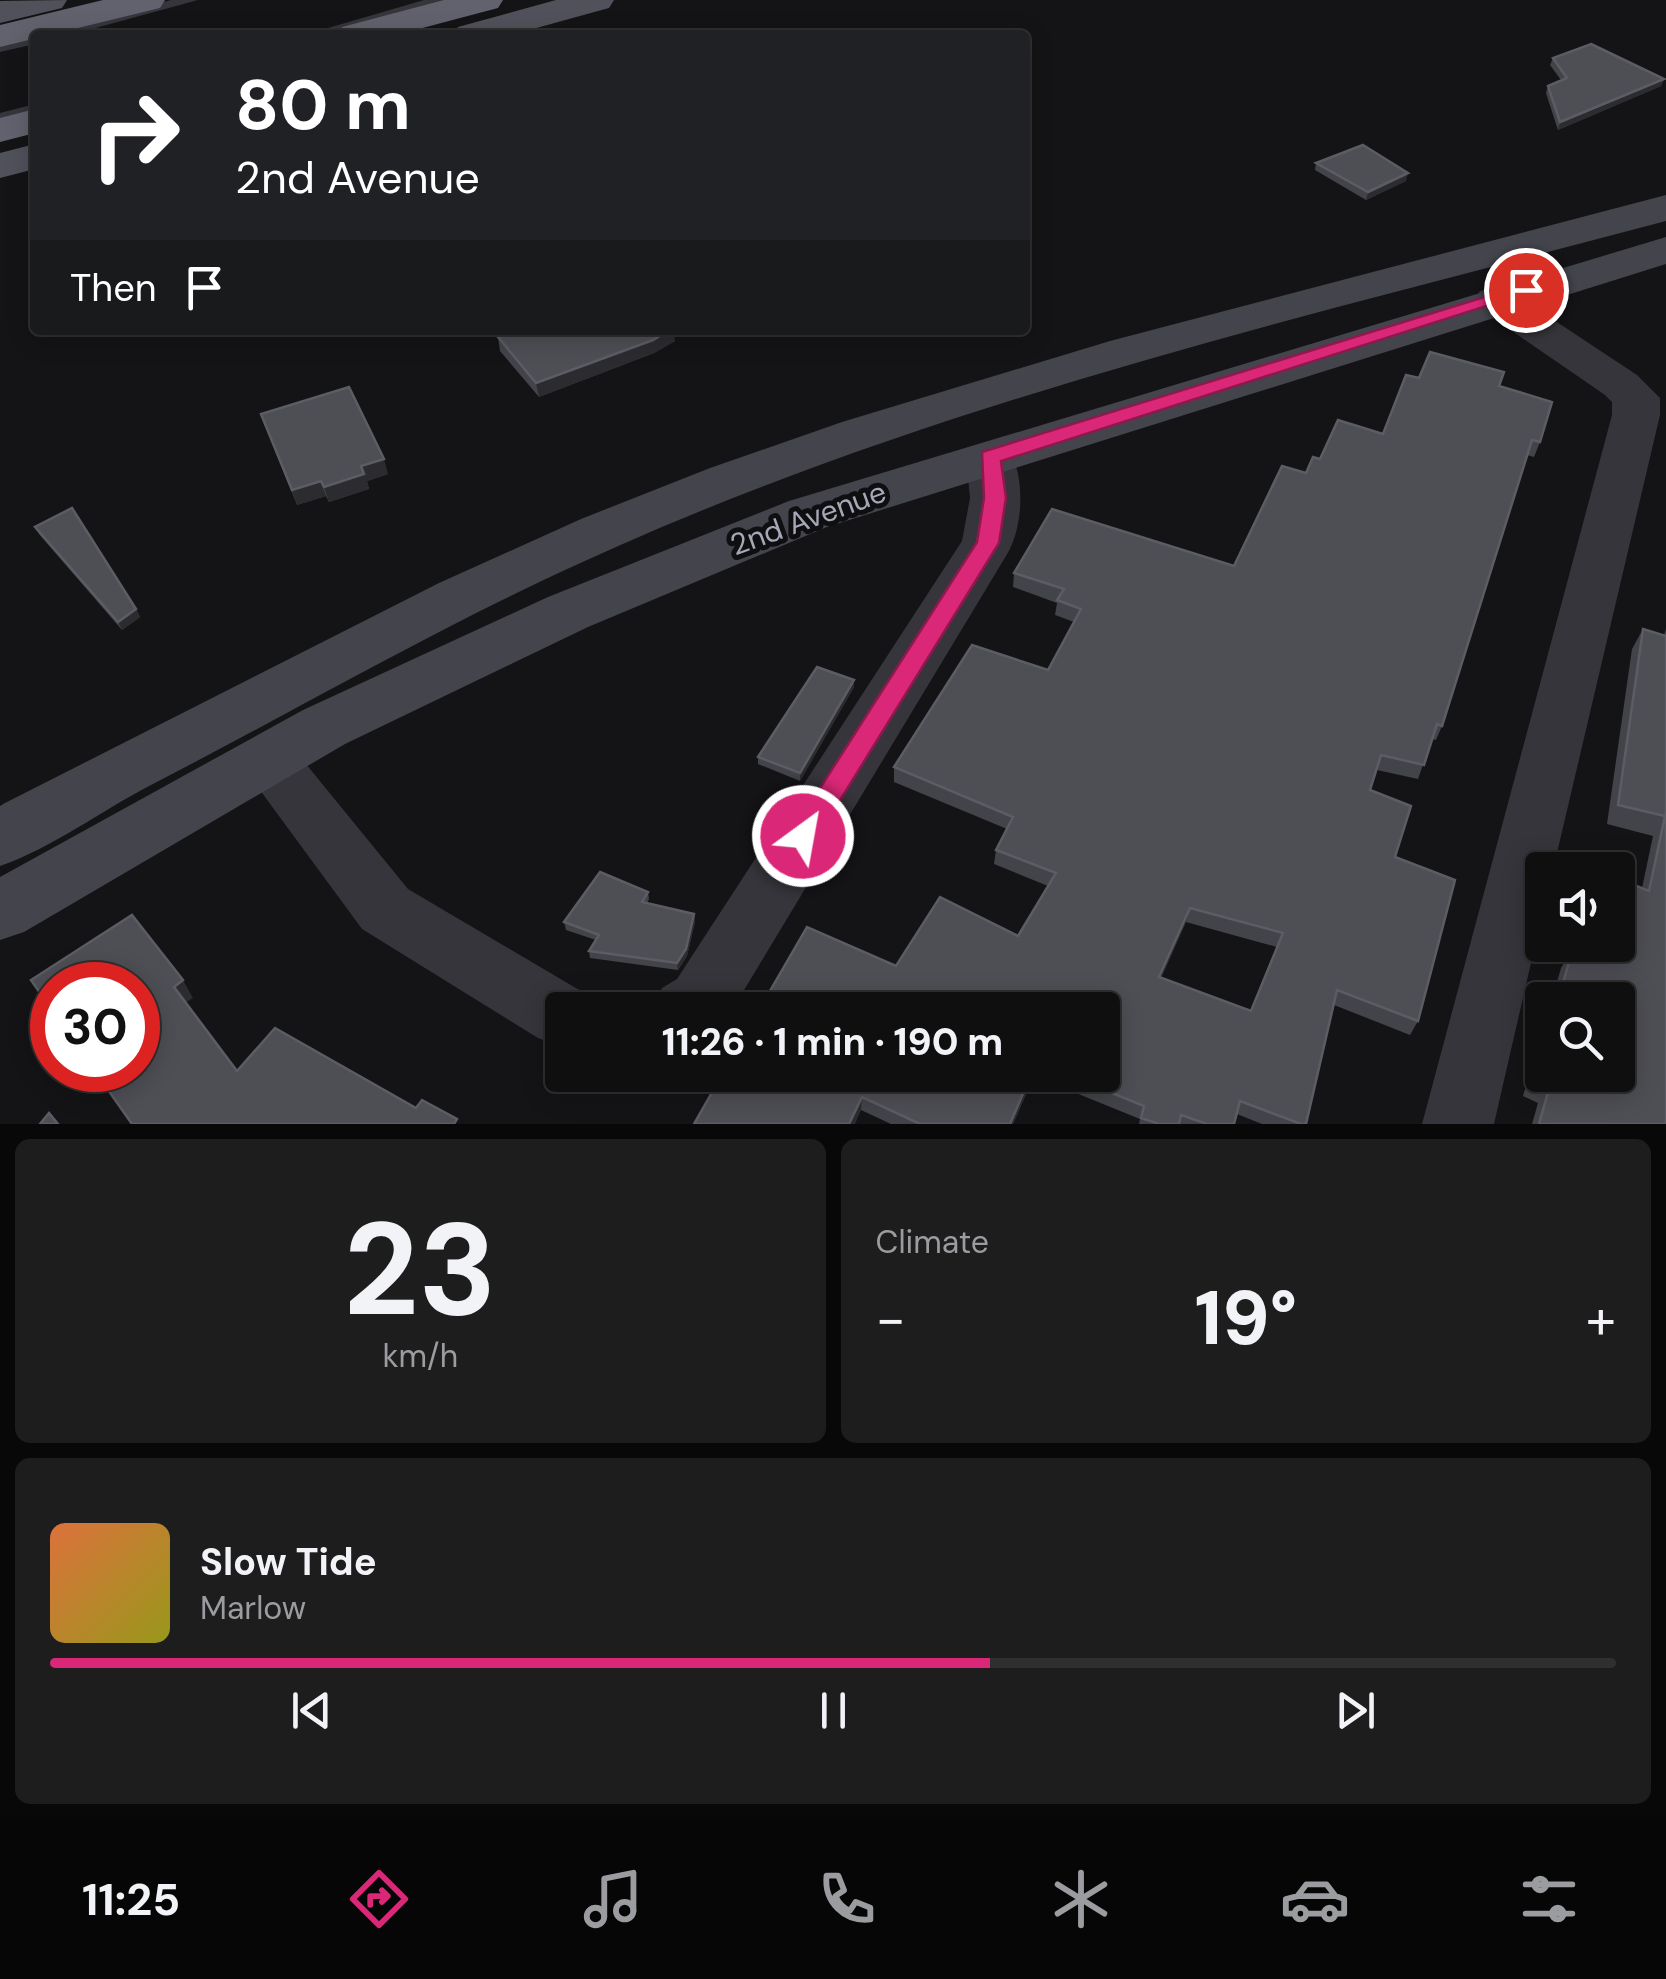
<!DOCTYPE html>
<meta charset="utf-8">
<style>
:root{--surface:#0f0f10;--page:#1d1d1e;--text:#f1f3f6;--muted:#9b9c9f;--line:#2f2f30;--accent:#db2777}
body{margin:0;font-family:"DM Sans",sans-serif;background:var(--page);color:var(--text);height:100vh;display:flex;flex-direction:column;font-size:38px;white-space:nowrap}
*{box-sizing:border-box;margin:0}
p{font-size:32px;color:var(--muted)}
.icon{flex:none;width:55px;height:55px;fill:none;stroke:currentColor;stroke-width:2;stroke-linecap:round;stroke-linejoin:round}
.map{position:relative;height:1124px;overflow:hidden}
.sheet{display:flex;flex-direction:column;gap:15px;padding:15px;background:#080809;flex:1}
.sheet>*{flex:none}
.guide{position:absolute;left:30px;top:30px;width:1000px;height:305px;border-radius:10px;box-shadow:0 5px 25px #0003,0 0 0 2px var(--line);background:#202124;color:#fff;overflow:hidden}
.fabs{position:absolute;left:1525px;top:852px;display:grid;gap:20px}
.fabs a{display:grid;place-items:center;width:110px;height:110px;border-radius:10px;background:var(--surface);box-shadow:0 5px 25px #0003,0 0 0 2px var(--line);font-size:50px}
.speed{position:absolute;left:30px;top:962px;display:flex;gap:20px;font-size:50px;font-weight:700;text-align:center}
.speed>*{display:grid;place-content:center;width:130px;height:130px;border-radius:50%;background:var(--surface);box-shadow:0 5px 25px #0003,0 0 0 2px var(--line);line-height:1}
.speed .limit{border:15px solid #d22;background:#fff;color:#111}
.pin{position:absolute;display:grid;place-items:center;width:85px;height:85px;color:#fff;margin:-42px;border:5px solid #fff;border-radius:50%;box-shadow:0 2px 10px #0007}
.me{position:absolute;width:110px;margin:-55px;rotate:32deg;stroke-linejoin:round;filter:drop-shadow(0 0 8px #0008)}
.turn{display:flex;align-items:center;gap:35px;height:210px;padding:0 40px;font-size:45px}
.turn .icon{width:130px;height:130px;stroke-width:2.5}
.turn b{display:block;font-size:70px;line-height:85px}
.then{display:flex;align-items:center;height:95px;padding:0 40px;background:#0003;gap:20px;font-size:38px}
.big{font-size:75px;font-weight:800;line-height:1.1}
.sheet .widget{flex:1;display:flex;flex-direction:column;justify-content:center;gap:15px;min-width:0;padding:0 35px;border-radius:15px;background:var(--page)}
.sheet .dial{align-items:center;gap:0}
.dial b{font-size:130px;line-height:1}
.song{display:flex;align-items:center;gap:30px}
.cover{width:120px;height:120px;border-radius:15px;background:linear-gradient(135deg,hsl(20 70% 55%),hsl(60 70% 35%))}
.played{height:10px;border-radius:5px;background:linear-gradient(90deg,var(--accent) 60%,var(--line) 60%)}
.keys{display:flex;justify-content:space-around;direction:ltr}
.heat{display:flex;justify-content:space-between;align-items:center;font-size:55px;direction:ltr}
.sheet .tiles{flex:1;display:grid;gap:15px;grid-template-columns:1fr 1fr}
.widget:last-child{grid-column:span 2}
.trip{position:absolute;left:545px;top:992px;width:575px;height:100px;border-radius:10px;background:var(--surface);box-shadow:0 5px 25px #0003,0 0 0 2px var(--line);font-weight:800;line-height:100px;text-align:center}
.tab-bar{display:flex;height:160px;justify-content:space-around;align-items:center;background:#060606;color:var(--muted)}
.tab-bar .icon{width:70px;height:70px}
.tab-bar .on{color:var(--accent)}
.tab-bar b{font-size:45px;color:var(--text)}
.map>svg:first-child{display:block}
</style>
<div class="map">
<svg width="1666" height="1124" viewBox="0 0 1666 1124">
<rect width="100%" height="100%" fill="#141416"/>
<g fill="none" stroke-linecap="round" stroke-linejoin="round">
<g fill="#35353b" fill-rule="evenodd">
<path d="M171,0H198L70,35H42Z"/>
<path d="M424,0H450L331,35H304Z"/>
<path d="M35,34L39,35H35V44L0,52V42Z"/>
<path d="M35,104V114L0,123V113Z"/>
</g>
<g fill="#35353b" fill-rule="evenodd">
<path d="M1495,287L1510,291L1637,375L1660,398V415L1553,870H1542V915L1494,1124H1422L1612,415V402L1605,395L1480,309L1473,300L1480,291Z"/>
<path d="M990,441L1007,446C1026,475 1024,527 1006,556L732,1010H652L662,988L677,979L962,541L970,498L966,457L973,446Z"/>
<path d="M267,736L288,742L408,889L586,994L593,1010H562V1047L538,1038L362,929L237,759L246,742Z"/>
</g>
<g fill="#43444c" fill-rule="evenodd">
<path d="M1666,195V221C1312,315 952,398 616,547C456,617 306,705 151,785C101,811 52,848 0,866V806L5,803L439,583L581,519L710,468L842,422L1110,341Z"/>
<path d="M1666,237V264L827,527L588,627L345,744L24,932L0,940V877L303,710L548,597L789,501Z"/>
</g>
<g fill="#51515b" fill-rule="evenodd">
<path d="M67,0L62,8L0,23V1Z"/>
<path d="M556,0H614L609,8L511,35H453L458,27Z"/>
<path d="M35,144V169L0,178V153Z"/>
</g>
<g fill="#61626d" fill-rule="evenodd">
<path d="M103,0H165L160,8L0,47V25Z"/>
<path d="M444,0H503L498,8L396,35H337L342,27Z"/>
<path d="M35,109V133L0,142V118Z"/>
</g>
</g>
<g fill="#434449" fill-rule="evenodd">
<path d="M1553,58L1664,79L1661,86L1558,130L1546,93L1548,86L1561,80L1550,65Z"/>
<path d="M1316,163L1406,181L1366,200L1315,170Z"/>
<path d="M498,337L675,341L654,353L539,397L500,351Z"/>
<path d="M1419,378L1499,386L1540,442L1534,457L1527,455L1442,726L1436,740L1432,739L1418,779L1377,770L1370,790L1395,857L1418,1021L1410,1035L1334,1005L1306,1124H1262L1237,1114L1234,1124H1139L1140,1119L1034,1076L1013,1124H891L861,1110L722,1075H1102L896,966L1018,936L1048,886L994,864L996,850L1007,829L894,782V767L1048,670L1074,622L1055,615L1057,603L1013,587L1014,573L1234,566L1306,473L1320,459L1383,434ZM1186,922L1277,947L1251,1011L1161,978Z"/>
<path d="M261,414L388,474L367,481L369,489L329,502L326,496L297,505Z"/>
<path d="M35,527L136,609L140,617L122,630L39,534Z"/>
<path d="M1643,629L1664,635L1666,629V1124H1532L1538,1103L1523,1096L1542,1032V1075L1618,1000H1552L1561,968L1567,958L1570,945H1618V900L1629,883L1642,888L1653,836L1607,824L1632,649Z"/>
<path d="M854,680V687L800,781L758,764V757Z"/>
<path d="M648,892L649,899L647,903L694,914L695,922L687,956L678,970L590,958L589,951L596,940L566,930L564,922Z"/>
</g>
<g fill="#2c2c30">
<path d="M1664,79L1661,86L1558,130L1560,122Z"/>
<path d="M1408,173L1406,181L1366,200L1368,192Z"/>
<path d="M669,330H674L675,341L654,353L539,397L536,383Z"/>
<path d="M384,459L388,474L367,481L369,489L329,502L324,487L361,466Z"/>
<path d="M321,481L326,496L297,505L292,490Z"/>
<path d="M136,609L140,617L122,630L118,622Z"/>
<path d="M854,680V687L800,781V773Z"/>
<path d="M1190,908L1186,922L1155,991L1159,977Z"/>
<path d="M694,914L695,922L687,956L678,970L677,963Z"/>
<path d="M183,980L193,998L183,1004L174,987Z"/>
<path d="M1031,1075H1034L1013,1124H1010Z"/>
<path d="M862,1097L861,1110L855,1124H849Z"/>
</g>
<g fill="#4e4e55" stroke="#5c5c64" stroke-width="2.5" fill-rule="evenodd">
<path d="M1591,44L1664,79L1560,122L1548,86L1567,78L1553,58Z"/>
<path d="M1363,145L1408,173L1368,192L1316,163Z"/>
<path d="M517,330H669L653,340L536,383L498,337Z"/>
<path d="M1430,352L1504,372L1499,386L1552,402L1540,442L1532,440L1442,726L1437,724L1424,765L1381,755L1370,790L1411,806L1395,857L1455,880L1418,1021L1337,990L1306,1124H1301L1240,1101L1234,1124H1207L1181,1115L1179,1124H1159L1141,1118L1144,1106L1068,1075H1102V1010H759L807,927L896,966L940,897L1018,936L1056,873L996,850L1013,817L894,767L972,645L1048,670L1081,609L1057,600L1064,589L1014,573L1052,509L1234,566L1282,466L1306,473L1313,457L1320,459L1338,420L1383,434L1406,375L1419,378ZM1190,908L1283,933L1251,1011L1159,977Z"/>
<path d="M349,387L384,459L361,466L364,474L324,487L321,481L292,490L261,414Z"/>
<path d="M72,508L136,609L118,622L35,527Z"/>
<path d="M1643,629L1666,636V1124H1539L1550,1085L1535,1078L1542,1053V1075H1618V1000H1558L1573,949L1577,951L1578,945H1618V913L1621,915L1629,883L1649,891L1665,816L1618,805Z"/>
<path d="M817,667L854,680L800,773L758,757Z"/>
<path d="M600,872L648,892L642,902L694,914L686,949L677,963L589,951L599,935L564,922Z"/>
<path d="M132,915L183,980L174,987L237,1071L275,1028L416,1108L422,1100L457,1119L454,1124H132L94,1070H138V985H52V1010L31,980Z"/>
<path d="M722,1075H1031L1010,1124H920L862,1097L849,1124H694Z"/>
<path d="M49,1113L58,1124H40Z"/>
</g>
<path fill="#db2777" stroke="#8e194d" stroke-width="2.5" d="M1520,286L1536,290L1001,461L1006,498L999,543L813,844H794L790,836L794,829L977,542L984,498L982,452Z"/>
<g text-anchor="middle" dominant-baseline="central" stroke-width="10" stroke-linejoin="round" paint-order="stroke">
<g font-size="30" fill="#a5a8b7" stroke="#0f0f11">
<text transform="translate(808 518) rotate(-20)">2nd Avenue</text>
</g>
</g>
</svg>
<div class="fabs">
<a><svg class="icon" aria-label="sound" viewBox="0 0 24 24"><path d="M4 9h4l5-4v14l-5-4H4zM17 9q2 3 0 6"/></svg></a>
<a><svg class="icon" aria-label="search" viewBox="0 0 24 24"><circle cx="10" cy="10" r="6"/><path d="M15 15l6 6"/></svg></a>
</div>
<div class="speed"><div class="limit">30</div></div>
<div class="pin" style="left:1526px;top:290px;background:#d93025"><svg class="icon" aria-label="arrive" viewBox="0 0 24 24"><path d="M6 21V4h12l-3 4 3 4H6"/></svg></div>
<svg class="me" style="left:803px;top:836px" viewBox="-20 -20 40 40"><circle r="17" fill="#db2777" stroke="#fff" stroke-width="3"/><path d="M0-11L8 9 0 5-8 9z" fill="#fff"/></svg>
<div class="trip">11:26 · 1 min · 190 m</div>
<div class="guide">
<div class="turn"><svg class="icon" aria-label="right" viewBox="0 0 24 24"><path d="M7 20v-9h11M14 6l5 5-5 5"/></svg><div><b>80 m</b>2nd Avenue</div></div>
<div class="then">Then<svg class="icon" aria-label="arrive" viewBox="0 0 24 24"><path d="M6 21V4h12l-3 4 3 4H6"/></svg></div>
</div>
</div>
<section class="sheet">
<div class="tiles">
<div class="widget dial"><b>23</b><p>km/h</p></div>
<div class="widget"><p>Climate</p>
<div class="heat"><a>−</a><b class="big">19°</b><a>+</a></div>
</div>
<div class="widget">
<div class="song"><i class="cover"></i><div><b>Slow Tide</b><p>Marlow</p></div></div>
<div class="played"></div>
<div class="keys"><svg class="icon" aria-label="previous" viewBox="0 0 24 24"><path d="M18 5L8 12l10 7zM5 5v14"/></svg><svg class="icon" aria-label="pause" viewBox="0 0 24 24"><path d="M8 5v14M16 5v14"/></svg><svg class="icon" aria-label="next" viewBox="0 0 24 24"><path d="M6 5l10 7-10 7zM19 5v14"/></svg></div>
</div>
</div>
</section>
<nav class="tab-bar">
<b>11:25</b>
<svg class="icon on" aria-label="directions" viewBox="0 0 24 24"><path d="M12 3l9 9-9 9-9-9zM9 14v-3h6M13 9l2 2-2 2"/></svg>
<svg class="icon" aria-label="music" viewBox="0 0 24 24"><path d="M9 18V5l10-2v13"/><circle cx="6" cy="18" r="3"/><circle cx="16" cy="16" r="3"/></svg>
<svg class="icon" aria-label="phone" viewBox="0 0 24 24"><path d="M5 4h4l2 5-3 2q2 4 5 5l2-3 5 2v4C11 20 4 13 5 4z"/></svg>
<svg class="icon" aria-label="climate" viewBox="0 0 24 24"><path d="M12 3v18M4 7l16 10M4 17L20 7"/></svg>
<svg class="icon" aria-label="car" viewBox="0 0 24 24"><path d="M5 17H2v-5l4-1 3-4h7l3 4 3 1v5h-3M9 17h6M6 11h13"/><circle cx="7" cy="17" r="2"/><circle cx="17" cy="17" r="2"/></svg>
<svg class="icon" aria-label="filters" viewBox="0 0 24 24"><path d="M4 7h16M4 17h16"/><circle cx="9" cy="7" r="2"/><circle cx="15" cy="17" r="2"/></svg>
</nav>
